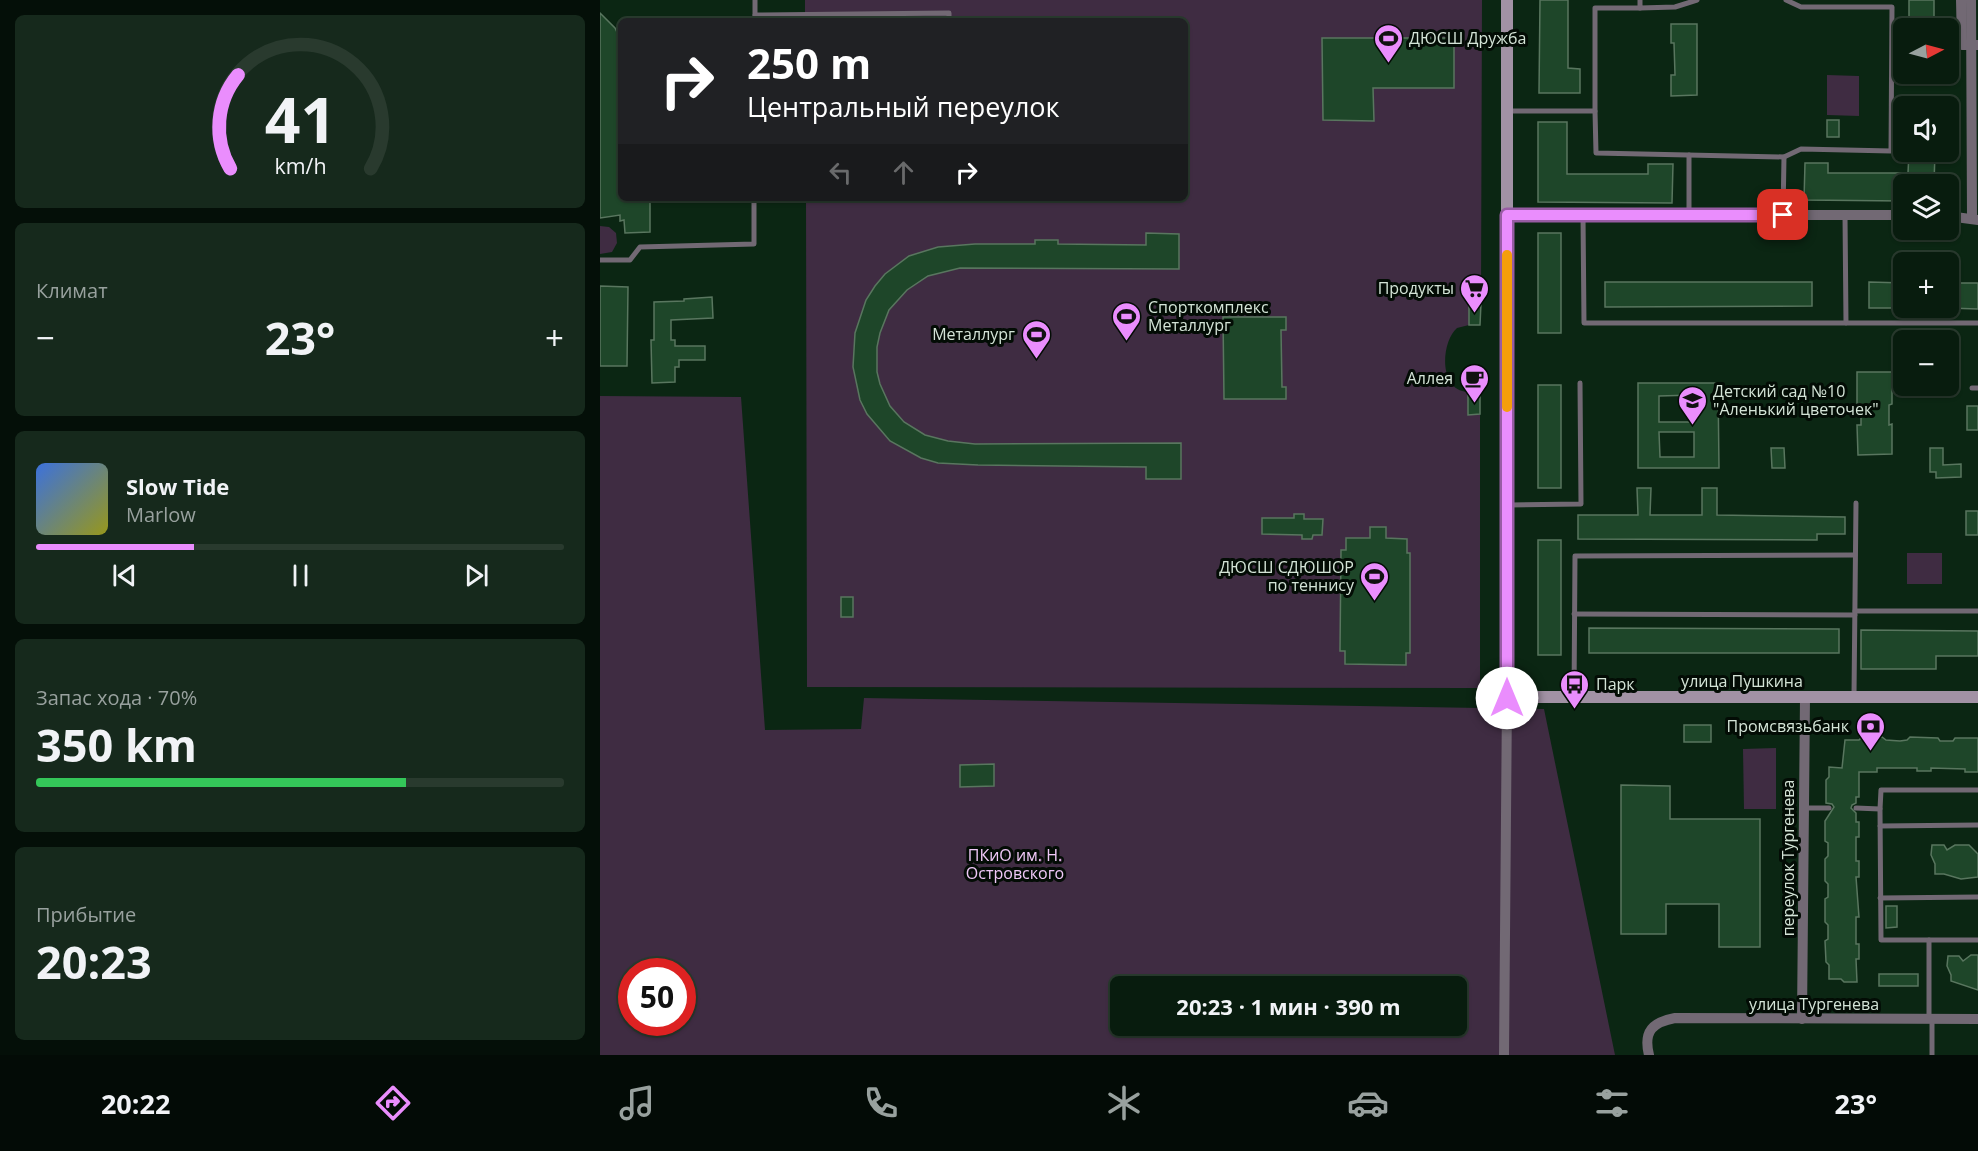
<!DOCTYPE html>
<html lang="ru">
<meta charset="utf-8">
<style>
:root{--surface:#081c0e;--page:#16291c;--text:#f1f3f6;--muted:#98a19e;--line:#293a2e;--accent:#ea8dfd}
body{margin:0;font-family:"Open Sans",sans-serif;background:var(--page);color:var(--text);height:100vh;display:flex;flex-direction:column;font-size:22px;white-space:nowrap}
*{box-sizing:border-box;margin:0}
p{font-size:20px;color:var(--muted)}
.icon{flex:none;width:33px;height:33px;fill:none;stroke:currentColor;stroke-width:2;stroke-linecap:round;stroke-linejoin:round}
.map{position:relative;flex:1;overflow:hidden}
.details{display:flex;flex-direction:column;gap:15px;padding:15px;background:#040f08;width:600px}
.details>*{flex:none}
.hud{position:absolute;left:18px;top:18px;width:570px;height:183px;border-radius:9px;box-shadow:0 2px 4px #0004,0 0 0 2px var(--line);background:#202124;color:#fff;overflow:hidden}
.needle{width:39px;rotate:84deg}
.tools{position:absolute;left:1293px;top:18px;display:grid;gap:12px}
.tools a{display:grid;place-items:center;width:66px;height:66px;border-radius:9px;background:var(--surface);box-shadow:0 2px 4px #0004,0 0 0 2px var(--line);font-size:30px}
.speed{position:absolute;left:18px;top:958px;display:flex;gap:12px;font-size:30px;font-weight:700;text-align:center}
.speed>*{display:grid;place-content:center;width:78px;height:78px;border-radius:50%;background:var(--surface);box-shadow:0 2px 4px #0004,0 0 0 2px var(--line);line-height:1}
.speed .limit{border:9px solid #d22;background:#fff;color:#111}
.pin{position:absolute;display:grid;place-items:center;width:51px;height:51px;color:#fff;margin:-26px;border-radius:12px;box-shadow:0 3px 9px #0006}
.me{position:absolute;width:66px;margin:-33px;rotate:0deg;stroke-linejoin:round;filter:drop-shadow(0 0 4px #0008)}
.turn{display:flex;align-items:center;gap:21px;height:126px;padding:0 30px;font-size:27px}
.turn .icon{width:78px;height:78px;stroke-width:2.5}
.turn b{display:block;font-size:42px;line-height:51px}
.lanes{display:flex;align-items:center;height:57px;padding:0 30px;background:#0003;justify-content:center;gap:30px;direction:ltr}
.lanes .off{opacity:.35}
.big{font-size:45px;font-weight:700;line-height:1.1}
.details .widget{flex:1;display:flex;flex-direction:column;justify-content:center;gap:9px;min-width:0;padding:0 21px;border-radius:9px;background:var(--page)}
.details .dial{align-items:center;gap:0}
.dial svg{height:156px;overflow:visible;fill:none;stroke:var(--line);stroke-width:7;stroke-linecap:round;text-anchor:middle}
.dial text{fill:var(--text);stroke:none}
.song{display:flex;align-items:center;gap:18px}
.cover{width:72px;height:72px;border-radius:9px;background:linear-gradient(135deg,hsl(220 70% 55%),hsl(60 70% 35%))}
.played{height:6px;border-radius:3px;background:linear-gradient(90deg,var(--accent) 30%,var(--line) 30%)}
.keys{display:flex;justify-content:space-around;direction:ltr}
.heat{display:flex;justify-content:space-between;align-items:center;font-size:33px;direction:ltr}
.charge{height:9px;border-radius:4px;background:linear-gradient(90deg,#34c759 70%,var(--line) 0)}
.trip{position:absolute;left:510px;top:976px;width:357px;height:60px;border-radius:9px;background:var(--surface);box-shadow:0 2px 4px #0004,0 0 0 2px var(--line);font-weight:700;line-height:60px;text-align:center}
.dock{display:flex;height:96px;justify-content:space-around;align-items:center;background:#030b06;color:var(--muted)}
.dock .icon{width:42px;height:42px}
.dock .current{color:var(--accent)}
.dock b{font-size:27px;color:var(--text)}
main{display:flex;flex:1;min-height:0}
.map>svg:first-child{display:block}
</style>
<main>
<section class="details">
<div class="widget dial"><svg viewBox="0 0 100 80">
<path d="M14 69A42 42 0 1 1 86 69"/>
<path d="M14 69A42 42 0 0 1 18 21" stroke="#ea8dfd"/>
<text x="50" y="56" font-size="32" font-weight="700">41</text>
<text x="50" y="72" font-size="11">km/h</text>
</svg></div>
<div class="widget"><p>Климат</p>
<div class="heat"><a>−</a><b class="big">23°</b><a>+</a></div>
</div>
<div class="widget">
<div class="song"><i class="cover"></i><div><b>Slow Tide</b><p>Marlow</p></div></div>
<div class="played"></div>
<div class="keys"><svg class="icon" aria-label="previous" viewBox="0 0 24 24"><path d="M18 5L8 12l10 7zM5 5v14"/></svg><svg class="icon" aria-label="pause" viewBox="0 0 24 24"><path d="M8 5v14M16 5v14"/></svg><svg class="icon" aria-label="next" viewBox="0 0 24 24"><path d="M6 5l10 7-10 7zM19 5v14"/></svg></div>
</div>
<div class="widget"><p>Запас хода · 70%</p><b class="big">350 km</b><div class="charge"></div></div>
<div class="widget"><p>Прибытие</p><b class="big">20:23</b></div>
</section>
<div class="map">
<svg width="1378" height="1055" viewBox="0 0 1378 1055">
<rect width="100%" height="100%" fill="#0b2613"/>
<g fill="#3f2c42" fill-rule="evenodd">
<path d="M205,0H882L881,303H869V325L857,328C841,342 838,391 868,392V414H880V688L207,687L206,198H585V21H205Z"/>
<path d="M1227,75L1259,76V116L1227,115Z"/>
<path d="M0,226L9,227L16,233L17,243L12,252L0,254Z"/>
<path d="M0,396L141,397L165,730L261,729L264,698L944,709L1015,1055H0ZM32,972H82V1023H32ZM520,987H856V1026H520Z"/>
<rect x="1307" y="553" width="35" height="31"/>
<path d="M1176,748V809H1144L1143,749Z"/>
</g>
<g fill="#1e4629" stroke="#59765f" stroke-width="1.5" fill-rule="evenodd">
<path d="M940,0H968V68L980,69V93H939Z"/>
<rect x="1309" y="0" width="25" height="28"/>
<path d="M0,13L15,28L21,41V198H50V232L25,233L24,220L20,221V215L0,218Z"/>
<path d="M1071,24H1097V95L1071,96V75H1075L1074,43H1071Z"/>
<path d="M722,38H854V88H773L774,121L723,120Z"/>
<rect x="1227" y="120" width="12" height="17"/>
<path d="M938,122H967V174H1048V164H1073L1072,203L938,202Z"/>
<path d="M1309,152H1335L1334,184H1304V201L1204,200L1205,163H1228V173H1308Z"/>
<path d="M546,233L579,234V269L360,268L328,276L307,290L289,310L280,333L277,347V372L280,384L290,406L304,422L325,435L348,441L375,444L581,443V479H546V467L378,465L338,463L321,458L290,441L267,414L260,400L253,367L255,333L266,300L275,286L285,274L309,256L338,247L375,244H435V240H458V244L546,245Z"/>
<rect x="938" y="233" width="23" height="100"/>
<path d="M1005,282H1212V306L1005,307Z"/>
<path d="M1269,282L1304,283V308H1269Z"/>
<path d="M1348,283H1378V309L1348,308Z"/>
<path d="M0,286L28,287L27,366H0Z"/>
<path d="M112,297L113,318L71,320V340H75V346H105V360H79V367H75V382L52,383L51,340H54V302L84,301V299Z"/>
<path d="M869,303H881L880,325H869Z"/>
<path d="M623,317H686V330H681L682,387H686V399H624Z"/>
<path d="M1257,372H1292V404L1289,405V425L1292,424V454L1258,455L1257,425H1261V404H1257Z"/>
<path d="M1038,383H1118L1119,468H1038ZM1094,395L1095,422H1059V396ZM1059,432H1094V457H1060Z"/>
<rect x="938" y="385" width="23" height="103"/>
<path d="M868,392H880V414L868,415Z"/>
<rect x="1367" y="406" width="11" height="24"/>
<path d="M1171,448H1184L1185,468H1172Z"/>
<path d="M1330,448H1343V465L1361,464V477L1336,478V472H1330Z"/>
<path d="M1037,488H1051L1050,515H1102V488H1117V515L1245,517V534H1217V540L978,539V515H1038Z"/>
<rect x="1366" y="511" width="12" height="24"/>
<path d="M694,514H704V519H723L722,535H713L712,539H702V535L662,534V518H694Z"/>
<path d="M770,527H786V538L807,539V553H810V653H806V665L745,664V651H740L741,550H746V538H770Z"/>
<rect x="938" y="540" width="23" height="115"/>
<rect x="241" y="597" width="12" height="20"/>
<path d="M989,628L1239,629V653H989Z"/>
<path d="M1261,630L1378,631V656H1336V669H1261Z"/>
<rect x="1084" y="725" width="27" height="17"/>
<path d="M1262,737H1282L1286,740L1300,741L1307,740L1310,737L1338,738L1340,741H1353L1355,738H1378V772H1365V769L1331,768V771H1317V768H1277V772H1259V797H1256V803L1252,805L1251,808L1256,813V822H1259V837H1256V861H1259V877H1256L1259,917H1256V944H1259V959H1256L1257,982H1244L1241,979H1229V965L1226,962L1225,941L1228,939V925L1225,922V899L1228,897V884L1225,881V859L1228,856V843L1225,841V821L1234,807L1232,804L1226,803V780L1229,777V767L1242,768L1245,740H1259Z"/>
<path d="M394,764V786L360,787V765Z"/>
<path d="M1021,785L1070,786V819H1160V947H1119V904H1066V934H1021Z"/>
<path d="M1332,845H1344L1347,850L1355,845H1369L1378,854V877L1361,879L1344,874H1335V864L1331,855Z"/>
<path d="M1286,906H1297V927L1286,928Z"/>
<path d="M1371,955H1378V990L1351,981V975L1347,966L1348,956H1359L1363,961Z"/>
<rect x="1279" y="974" width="39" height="12"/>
</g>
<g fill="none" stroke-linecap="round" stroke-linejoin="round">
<g stroke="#726974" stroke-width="5">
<path d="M1040,0V8L1075,7L1097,0"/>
<path d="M155,15L349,13V21"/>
<path d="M155,21V0"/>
<path d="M907,111H995L996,153L1184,157L1201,149L1291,151L1292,7H1201L1186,0"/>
<path d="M995,111V8H1040"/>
<path d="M983,215L984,323H1378"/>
<path d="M1089,215V155"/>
<path d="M1183,215L1184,157"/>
<path d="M1245,215L1246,323"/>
<path d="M0,260H30L40,247L154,244V198"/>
<path d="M1372,388H1378"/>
<path d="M908,505L981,504L980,383"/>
<path d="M1255,611H1378"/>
<path d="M974,614L1255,615"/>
<path d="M1254,695L1256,503"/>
<path d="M974,697L975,556L1255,555"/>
<path d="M1378,790H1281L1280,809L1281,940H1378"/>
<path d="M1204,808H1229"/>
<path d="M1256,808L1280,809"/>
<path d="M1280,826L1378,825"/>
<path d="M1280,898L1378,897"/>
<path d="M1329,940V1019"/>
<path d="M1332,1055V1019"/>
</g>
<g stroke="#726974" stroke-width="10">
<path d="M1361,0L1362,45H1378"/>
<path d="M1371,0L1372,219"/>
<path d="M907,215H1304"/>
<path d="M1348,216L1378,220"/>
<path d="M1202,1019L1205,697"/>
<path d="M904,1055L907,697"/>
<path d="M1049,1055C1043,1031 1053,1022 1075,1018L1378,1019"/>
</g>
<path stroke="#a292a5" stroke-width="12" d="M907,0V697H1378"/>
</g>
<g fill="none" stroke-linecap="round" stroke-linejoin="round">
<defs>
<path id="route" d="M907,698V215H1183"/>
</defs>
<use href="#route" stroke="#985ca4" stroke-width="15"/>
<use href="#route" stroke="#ea8dfd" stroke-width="10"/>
<path stroke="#f59e0b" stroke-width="10" d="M907,407V255"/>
</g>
<defs>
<symbol id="stadium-pin" viewBox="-11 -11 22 30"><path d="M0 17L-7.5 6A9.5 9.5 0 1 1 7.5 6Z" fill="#ea8dfd" stroke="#030c05"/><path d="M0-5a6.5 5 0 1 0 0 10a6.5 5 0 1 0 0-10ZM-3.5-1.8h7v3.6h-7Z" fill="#111"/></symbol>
<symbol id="supermarket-pin" viewBox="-11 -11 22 30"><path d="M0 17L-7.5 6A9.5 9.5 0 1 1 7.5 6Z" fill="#ea8dfd" stroke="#030c05"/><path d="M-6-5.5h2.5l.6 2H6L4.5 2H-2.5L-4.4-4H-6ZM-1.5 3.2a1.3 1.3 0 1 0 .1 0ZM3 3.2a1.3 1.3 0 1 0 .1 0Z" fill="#111"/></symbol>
<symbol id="cafe-pin" viewBox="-11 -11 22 30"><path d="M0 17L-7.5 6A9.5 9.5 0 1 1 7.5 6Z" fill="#ea8dfd" stroke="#030c05"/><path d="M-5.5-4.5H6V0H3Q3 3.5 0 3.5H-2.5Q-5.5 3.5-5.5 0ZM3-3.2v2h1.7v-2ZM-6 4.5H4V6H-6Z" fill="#111"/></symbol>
<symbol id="school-pin" viewBox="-11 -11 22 30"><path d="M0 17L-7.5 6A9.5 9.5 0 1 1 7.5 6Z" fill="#ea8dfd" stroke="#030c05"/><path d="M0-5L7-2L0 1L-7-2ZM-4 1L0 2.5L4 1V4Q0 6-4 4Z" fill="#111"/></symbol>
<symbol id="bus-pin" viewBox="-11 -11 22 30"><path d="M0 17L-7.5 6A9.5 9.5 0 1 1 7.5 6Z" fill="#ea8dfd" stroke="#030c05"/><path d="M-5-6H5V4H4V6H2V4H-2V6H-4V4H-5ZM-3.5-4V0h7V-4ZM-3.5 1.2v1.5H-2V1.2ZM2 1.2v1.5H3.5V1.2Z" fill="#111"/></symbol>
<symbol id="bank-pin" viewBox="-11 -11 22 30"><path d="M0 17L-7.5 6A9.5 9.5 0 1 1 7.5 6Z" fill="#ea8dfd" stroke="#030c05"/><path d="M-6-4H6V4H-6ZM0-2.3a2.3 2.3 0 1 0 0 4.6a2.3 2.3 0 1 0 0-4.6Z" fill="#111"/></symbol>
</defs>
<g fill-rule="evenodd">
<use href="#stadium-pin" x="772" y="22" width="33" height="45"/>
<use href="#supermarket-pin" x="858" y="272" width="33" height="45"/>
<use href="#stadium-pin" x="510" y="300" width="33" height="45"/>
<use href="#stadium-pin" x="420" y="318" width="33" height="45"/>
<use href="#cafe-pin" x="858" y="362" width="33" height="45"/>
<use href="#school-pin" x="1076" y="384" width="33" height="45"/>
<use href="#stadium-pin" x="758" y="560" width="33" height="45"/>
<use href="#bus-pin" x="958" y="668" width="33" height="45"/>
<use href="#bank-pin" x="1254" y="710" width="33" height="45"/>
</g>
<g text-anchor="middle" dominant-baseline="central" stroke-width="6" stroke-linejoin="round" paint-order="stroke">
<g font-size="16" fill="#d4e4d7" stroke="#030c05" text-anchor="end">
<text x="809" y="38" text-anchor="start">ДЮСШ Дружба</text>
<text x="854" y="288">Продукты</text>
<text x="548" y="307" text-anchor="start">Спорткомплекс<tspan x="548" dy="18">Металлург</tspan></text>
<text x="415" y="334">Металлург</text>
<text x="853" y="378">Аллея</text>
<text x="1113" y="391" text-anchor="start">Детский сад №10<tspan x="1113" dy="18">"Аленький цветочек"</tspan></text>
<text x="754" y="567">ДЮСШ СДЮШОР<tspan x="754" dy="18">по теннису</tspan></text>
<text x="996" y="684" text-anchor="start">Парк</text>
<text x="1249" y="726">Промсвязьбанк</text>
</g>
<g font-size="16" fill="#d4e4d7" stroke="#030c05">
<text x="1142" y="681">улица Пушкина</text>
<text transform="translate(1188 858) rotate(-90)">переулок Тургенева</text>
<text x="1214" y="1004">улица Тургенева</text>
</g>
<g font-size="16" fill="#f0c8f8" stroke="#030c05">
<text x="415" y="855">ПКиО им. Н.<tspan x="415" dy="18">Островского</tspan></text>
</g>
</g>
</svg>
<div class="tools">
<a><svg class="needle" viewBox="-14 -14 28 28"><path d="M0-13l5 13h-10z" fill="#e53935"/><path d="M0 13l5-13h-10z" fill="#98a19e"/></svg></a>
<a><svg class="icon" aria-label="sound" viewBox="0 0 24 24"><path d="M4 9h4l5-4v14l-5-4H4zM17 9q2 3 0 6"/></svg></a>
<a><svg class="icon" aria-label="layers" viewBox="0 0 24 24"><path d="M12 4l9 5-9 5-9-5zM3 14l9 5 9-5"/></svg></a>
<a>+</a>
<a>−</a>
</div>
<div class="speed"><div class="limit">50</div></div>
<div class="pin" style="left:1183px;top:215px;background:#d93025"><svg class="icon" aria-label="arrive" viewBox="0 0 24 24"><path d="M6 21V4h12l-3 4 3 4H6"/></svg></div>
<svg class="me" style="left:907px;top:698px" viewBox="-20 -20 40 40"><circle r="19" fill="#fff"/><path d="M0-13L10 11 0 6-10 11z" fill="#ea8dfd"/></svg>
<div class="trip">20:23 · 1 мин · 390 m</div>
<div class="hud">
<div class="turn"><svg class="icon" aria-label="right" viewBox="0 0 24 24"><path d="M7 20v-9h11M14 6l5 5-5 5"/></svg><div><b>250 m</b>Центральный переулок</div></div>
<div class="lanes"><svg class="icon off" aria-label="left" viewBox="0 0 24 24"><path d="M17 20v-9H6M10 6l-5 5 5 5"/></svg><svg class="icon off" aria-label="ahead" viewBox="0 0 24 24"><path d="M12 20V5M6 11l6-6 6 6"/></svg><svg class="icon" aria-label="right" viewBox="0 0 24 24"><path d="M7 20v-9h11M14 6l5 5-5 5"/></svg></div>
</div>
</div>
</main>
<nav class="dock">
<b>20:22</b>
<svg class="icon current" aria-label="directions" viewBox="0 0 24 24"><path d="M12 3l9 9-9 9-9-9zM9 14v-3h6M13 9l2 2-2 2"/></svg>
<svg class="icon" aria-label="music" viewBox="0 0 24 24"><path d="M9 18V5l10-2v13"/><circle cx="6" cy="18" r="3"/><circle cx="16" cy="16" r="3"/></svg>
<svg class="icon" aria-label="phone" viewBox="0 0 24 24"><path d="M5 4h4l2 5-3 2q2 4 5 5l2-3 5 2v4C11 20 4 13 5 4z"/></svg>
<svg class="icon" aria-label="climate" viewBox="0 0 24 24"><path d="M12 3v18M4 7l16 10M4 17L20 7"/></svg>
<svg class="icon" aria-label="car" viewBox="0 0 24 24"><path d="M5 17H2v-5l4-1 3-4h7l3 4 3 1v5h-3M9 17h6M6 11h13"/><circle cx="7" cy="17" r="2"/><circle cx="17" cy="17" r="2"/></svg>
<svg class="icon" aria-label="filters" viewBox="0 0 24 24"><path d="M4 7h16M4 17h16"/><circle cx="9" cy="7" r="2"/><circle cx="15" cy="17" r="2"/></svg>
<b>23°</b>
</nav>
